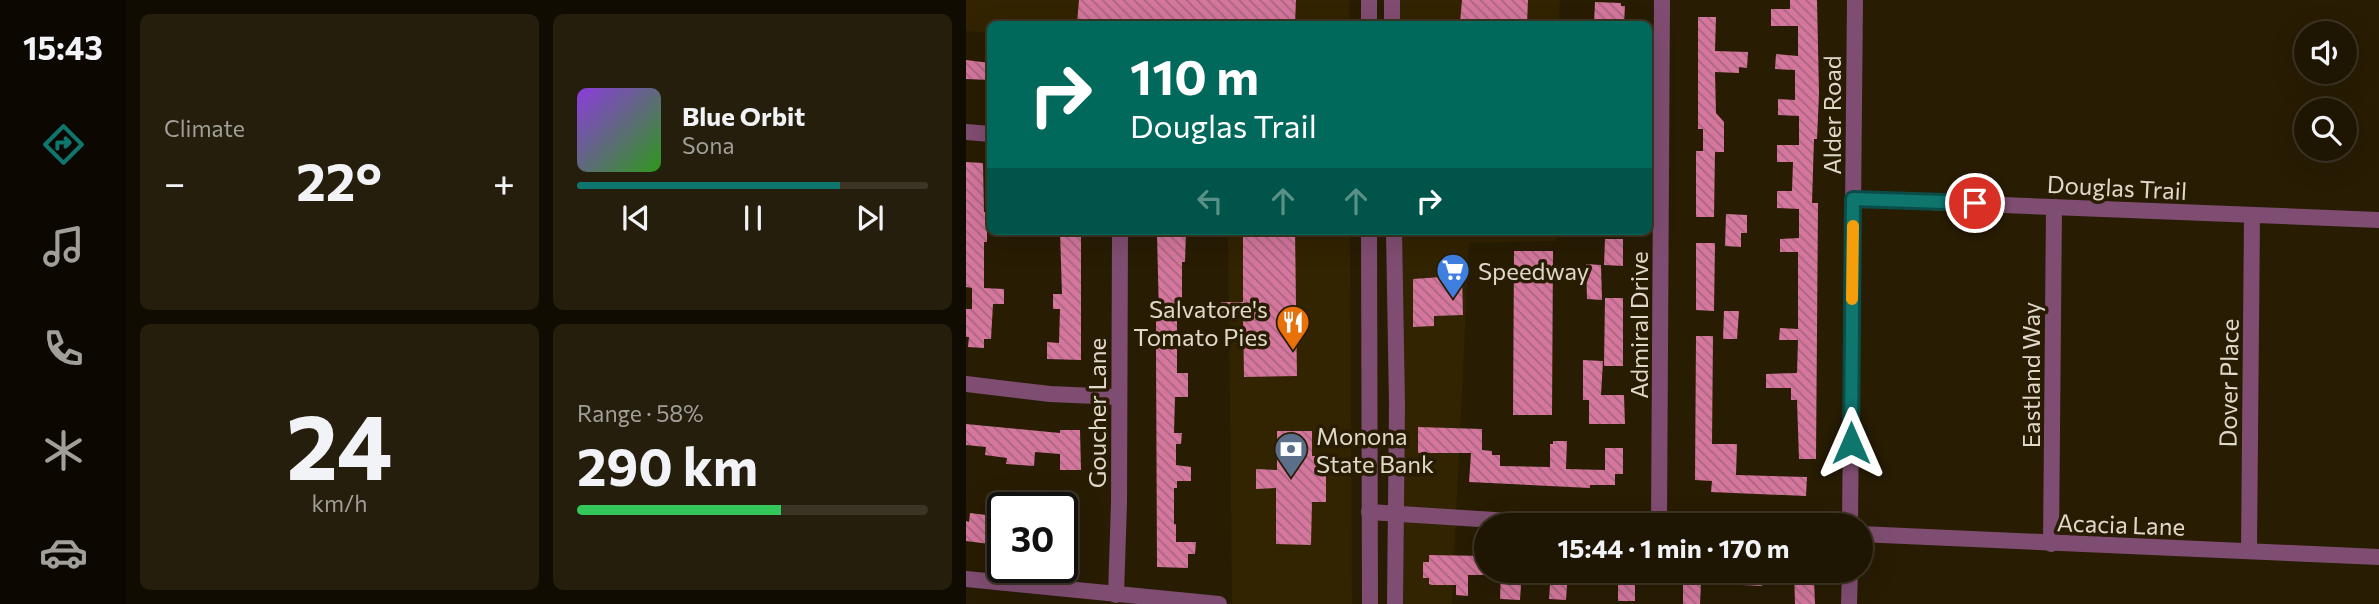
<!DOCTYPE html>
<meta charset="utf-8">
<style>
:root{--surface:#1e1502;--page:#261e0c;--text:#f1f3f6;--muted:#a19f99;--line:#3c3424;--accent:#0f766e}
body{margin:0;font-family:Commissioner,sans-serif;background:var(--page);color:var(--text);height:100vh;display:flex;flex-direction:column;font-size:26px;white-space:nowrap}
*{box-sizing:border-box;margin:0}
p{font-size:23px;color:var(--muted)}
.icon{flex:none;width:38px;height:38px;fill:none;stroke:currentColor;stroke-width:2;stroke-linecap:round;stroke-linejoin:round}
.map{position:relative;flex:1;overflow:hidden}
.panel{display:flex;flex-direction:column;gap:14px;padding:14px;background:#100c01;width:840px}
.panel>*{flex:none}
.guide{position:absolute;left:21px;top:21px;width:665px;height:214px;border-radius:10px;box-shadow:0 7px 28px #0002,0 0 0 2px var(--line);background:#00695c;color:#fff;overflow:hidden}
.fabs{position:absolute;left:1328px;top:21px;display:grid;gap:14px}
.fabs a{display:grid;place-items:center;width:63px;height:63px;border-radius:50%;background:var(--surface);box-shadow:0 7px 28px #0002,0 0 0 2px var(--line);font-size:35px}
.speed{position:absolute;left:21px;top:492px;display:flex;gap:14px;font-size:35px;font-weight:700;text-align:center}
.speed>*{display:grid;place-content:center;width:91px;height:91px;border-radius:50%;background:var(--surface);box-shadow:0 7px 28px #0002,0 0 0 2px var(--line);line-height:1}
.speed .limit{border:4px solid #111;border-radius:10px;background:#fff;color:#111}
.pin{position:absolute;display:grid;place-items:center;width:60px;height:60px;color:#fff;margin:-30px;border:4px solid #fff;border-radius:50%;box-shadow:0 2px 7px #0007}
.me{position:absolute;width:77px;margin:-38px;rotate:0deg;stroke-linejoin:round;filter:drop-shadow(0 0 5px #0008)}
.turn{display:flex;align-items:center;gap:24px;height:147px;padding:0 28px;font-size:32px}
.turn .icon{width:91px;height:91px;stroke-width:2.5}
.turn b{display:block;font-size:49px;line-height:60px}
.lanes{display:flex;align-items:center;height:66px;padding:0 28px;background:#0003;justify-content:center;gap:35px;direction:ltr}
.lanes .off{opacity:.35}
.big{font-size:52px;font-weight:700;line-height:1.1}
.panel .card{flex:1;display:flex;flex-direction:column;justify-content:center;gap:10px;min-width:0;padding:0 24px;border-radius:10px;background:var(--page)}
.panel .dial{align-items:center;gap:0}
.dial b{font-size:91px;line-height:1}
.song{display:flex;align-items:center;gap:21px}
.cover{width:84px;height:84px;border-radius:10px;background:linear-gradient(135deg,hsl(270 70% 55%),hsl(110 70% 35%))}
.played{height:7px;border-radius:4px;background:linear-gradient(90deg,var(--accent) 75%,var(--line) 75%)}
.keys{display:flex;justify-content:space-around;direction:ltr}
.heat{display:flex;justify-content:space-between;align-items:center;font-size:38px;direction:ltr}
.charge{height:10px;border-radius:5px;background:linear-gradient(90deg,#34c759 58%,var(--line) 0)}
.panel .tiles{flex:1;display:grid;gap:14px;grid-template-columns:repeat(2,1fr)}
.trip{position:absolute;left:508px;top:513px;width:399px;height:70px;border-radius:35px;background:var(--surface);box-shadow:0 7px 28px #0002,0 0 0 2px var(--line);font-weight:700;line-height:70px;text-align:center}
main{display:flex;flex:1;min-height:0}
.menu{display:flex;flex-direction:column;width:126px;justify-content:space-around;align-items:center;background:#0c0801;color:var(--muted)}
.menu .icon{width:49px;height:49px}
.menu .on{color:var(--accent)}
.menu b{font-size:32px;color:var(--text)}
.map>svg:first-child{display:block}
</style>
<main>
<nav class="menu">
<b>15:43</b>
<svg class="icon on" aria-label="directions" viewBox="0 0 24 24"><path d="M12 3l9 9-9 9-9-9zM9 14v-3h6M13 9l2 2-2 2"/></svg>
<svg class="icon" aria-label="music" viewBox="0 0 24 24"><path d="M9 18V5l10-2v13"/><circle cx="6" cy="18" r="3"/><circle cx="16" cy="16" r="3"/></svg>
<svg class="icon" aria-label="phone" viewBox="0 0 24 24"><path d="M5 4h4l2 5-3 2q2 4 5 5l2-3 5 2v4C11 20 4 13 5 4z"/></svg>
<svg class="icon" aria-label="climate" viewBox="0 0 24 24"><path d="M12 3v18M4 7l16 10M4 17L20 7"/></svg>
<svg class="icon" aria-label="car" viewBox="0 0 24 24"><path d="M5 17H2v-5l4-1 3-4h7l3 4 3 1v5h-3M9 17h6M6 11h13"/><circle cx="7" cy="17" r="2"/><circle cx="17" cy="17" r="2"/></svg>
</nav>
<section class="panel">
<div class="tiles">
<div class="card"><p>Climate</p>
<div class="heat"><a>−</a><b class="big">22°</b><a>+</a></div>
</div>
<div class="card">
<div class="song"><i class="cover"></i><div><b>Blue Orbit</b><p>Sona</p></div></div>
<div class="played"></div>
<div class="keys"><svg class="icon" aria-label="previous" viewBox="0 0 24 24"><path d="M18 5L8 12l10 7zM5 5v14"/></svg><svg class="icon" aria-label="pause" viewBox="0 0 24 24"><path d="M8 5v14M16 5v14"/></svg><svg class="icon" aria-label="next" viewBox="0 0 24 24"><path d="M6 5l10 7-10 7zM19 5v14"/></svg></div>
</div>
<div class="card dial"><b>24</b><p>km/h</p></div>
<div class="card"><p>Range · 58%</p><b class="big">290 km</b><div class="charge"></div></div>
</div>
</section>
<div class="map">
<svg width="1413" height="604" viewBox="0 0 1413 604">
<defs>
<pattern id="building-back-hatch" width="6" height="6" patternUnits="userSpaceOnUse" patternTransform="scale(1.75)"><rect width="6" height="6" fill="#d5769d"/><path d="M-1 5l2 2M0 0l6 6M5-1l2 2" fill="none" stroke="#a96680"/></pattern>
</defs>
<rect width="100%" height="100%" fill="#281c03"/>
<g fill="#322301">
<path d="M0,0H384L383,24H24V33L0,31Z"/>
<path d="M426,0H594L593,24H426Z"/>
<path d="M262,231H384L386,604H266Z"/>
<path d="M428,231H590V241L503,243L486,604H429Z"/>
</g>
<g fill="url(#building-back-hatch)">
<path d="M113,0H330L329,24L111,23Z"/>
<path d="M496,0H562L561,24L494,23Z"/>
<path d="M824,0H851L853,94L851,139H848L846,203H852L850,459H833L831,400H825V388H800V374L831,373L832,340H813L814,328L832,329V252H814V239L833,238V209L811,208V191H826L827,162H811V145H833V116L812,115V99L829,100V70L809,69L810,54L832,56V26H805V9H824Z"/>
<path d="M629,2L655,3V6H659L658,24H628Z"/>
<path d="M732,17H750L749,51L782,52L781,68L773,67V73L749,72L750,113L758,122V152H749L748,217H730V151H737V129H732Z"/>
<path d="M0,60L24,63L23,80L0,79Z"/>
<path d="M0,162L17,163L18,212H23V226H21V242H18V288L38,289V304H27L25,339H18V348L2,347L3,337H0V309H6V288L0,287Z"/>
<path d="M760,214L781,215V233H775V247L759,246Z"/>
<path d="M94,231H115V360L81,359V342L93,343L94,309H87V294H96Z"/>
<path d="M195,231H220L219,262H216V309H211V373H222V397H209L208,433H216L215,444H210V465L225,467V481H211V488H208V524H210V542H230L229,554H222V568L191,567L190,349V314H193L191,235H195Z"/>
<path d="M277,231H329L331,376L278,377L277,316L255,315V302H277Z"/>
<path d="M639,239H657V266L638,265Z"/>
<path d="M730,243H749L748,311L730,310Z"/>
<path d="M548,251H587L586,415H547Z"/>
<path d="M620,264L635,265L636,300L621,299Z"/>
<path d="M475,277H496L497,315L468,316V326L447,327V279Z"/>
<path d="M639,298H657V366H638Z"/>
<path d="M758,311H773L771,339H757Z"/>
<path d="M730,336H747L746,444H771L770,475L841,477L840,496L745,492L746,481L729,480Z"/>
<path d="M617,360L637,361L635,395H658L659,424H623V400H617Z"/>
<path d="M0,424L94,433V430H114L115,470H94V454L69,452L68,466L40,464L41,458L19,455L20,447L0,445Z"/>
<path d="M452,427L516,429V450L526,451V455H534V466L584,467V444H587V441H601L600,469L639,470V448H657V474H649V485H624V488L503,482L505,453H452Z"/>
<path d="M311,431H346V456H360V502H346L345,545L310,544V488L290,489V469L311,470Z"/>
<path d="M96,502H112L114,553H96Z"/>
<path d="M4,513L20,515V524L32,525L31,545L0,541V521L3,522Z"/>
<path d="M463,555L520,556V575H502V596L490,595V585H466L463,584V578H457V562H463Z"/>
<path d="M535,570H556L554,600L534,599Z"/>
<path d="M585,570H602L600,600L583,599Z"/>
<path d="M652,570H797L796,586L735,583L734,604H717V582L669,581V601H652Z"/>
<path d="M828,570H843L844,579H848L849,604H829Z"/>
</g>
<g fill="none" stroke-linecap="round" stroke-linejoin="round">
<g stroke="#7f4d71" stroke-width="16">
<path d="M403,0V24"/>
<path d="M426,24V0"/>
<path d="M0,132L24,134"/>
<path d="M887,199L1413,220"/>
<path d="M403,231L404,604"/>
<path d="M428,231L431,404L429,604"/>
<path d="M0,384L84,394L152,397"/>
<path d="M403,512L561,522L643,525"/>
<path d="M693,525L696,0"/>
<path d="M884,525L889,0"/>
<path d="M894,534L1413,557"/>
<path d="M1085,544L1088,207"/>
<path d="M1283,551L1286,216"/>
<path d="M0,579L253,604"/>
<path d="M150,595L153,503L154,231"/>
<path d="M883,604L884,570"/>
</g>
</g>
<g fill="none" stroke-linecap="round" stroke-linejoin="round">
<defs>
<path id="route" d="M885,443L887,199L1009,203"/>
</defs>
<use href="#route" stroke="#0a4d48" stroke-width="18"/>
<use href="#route" stroke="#0f766e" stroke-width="12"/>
<path stroke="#f59e0b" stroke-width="12" d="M886,299L887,226"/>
</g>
<defs>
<symbol id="supermarket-pin" viewBox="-11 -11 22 30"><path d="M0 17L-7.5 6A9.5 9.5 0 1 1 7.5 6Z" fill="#3f7fe0" stroke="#281c03"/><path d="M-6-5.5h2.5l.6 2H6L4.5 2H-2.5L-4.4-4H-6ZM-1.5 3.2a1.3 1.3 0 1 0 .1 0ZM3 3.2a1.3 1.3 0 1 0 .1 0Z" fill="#fff"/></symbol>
<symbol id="restaurant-pin" viewBox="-11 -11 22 30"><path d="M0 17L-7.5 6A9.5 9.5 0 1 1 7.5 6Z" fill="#e8710a" stroke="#281c03"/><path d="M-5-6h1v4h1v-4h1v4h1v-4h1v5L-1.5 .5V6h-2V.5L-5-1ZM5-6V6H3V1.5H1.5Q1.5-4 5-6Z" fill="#fff"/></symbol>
<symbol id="bank-pin" viewBox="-11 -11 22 30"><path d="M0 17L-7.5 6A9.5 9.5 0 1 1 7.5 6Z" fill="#5c6f8a" stroke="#281c03"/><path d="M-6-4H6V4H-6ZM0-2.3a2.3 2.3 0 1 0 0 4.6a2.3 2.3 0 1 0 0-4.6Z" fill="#fff"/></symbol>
</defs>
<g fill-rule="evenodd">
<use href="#supermarket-pin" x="468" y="251" width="38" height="52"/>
<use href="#restaurant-pin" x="308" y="303" width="38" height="52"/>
<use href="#bank-pin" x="306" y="430" width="38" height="52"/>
</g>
<g text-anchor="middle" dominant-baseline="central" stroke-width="7" stroke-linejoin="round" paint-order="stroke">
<g font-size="24" fill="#e0d8c9" stroke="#281c03">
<text transform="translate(865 115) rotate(-90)">Alder Road</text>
<text transform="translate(1151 187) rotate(3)">Douglas Trail</text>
<text transform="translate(672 325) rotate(-90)">Admiral Drive</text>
<text transform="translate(1064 375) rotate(-90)">Eastland Way</text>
<text transform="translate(1262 383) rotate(-89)">Dover Place</text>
<text transform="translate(130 413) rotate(-90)">Goucher Lane</text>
<text transform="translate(1155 524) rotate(2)">Acacia Lane</text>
</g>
<g font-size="24" fill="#e0d8c9" stroke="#281c03" text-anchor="start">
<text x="512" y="270">Speedway</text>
<text x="302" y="308" text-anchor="end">Salvatore's<tspan x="302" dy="28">Tomato Pies</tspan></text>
<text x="350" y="435">Monona<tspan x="350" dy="28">State Bank</tspan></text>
</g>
</g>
</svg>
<div class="fabs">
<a><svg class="icon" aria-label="sound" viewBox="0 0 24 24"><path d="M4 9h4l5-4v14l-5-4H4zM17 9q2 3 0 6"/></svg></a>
<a><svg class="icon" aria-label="search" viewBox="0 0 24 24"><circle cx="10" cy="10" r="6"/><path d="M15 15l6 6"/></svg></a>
</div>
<div class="speed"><div class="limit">30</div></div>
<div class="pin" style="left:1009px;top:203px;background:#d93025"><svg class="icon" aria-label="arrive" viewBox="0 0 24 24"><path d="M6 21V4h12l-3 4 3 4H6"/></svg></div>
<svg class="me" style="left:885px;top:443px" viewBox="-20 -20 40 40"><path d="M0-17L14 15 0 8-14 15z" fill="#0f766e" stroke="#fff" stroke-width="4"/></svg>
<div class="trip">15:44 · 1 min · 170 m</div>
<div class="guide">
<div class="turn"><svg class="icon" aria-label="right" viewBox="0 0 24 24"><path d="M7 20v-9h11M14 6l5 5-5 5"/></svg><div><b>110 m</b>Douglas Trail</div></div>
<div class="lanes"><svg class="icon off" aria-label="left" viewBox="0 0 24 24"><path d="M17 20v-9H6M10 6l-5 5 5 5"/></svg><svg class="icon off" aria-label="ahead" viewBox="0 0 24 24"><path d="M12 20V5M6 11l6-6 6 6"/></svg><svg class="icon off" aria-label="ahead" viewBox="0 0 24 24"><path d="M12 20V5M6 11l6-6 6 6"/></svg><svg class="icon" aria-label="right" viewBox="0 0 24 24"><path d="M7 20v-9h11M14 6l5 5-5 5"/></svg></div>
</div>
</div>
</main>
